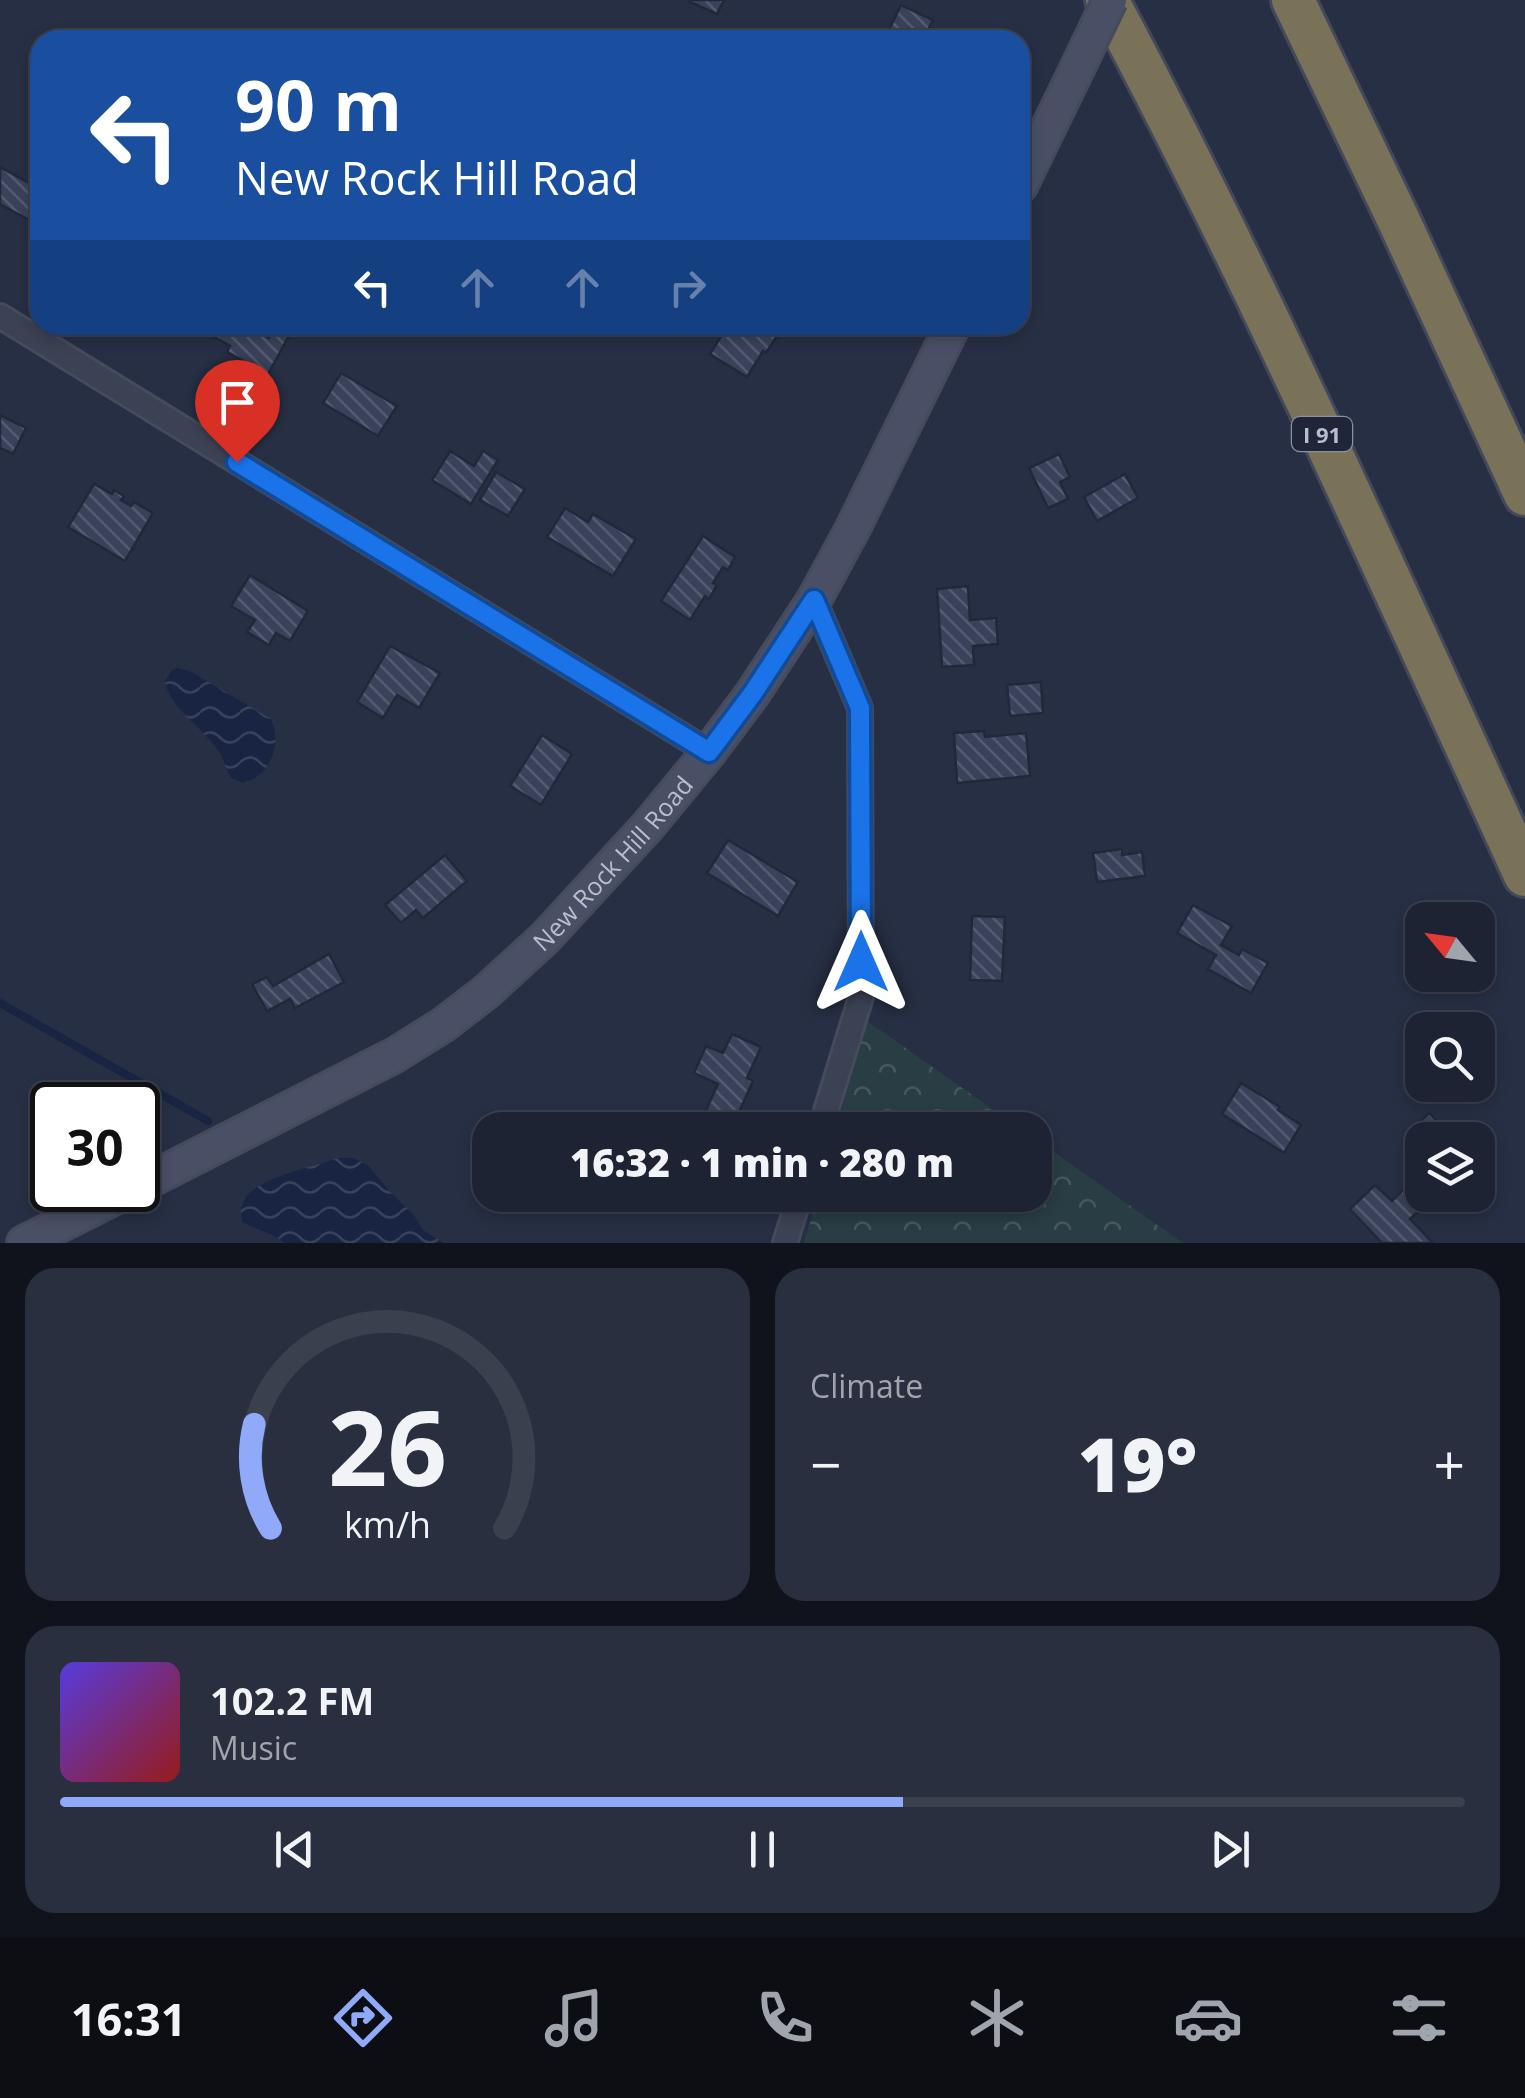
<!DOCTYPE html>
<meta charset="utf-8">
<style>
:root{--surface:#1d2333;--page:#2a2f3f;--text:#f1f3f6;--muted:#a0a4ac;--line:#3b404e;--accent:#91a9f9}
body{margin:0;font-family:"Open Sans",sans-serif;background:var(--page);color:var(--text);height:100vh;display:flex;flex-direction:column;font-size:38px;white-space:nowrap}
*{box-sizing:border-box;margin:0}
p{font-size:32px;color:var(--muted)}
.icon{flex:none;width:55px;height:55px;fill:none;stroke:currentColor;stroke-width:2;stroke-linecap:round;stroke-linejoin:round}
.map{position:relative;height:1243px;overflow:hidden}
.sheet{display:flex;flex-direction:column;gap:25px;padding:25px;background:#10131c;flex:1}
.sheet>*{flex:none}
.hud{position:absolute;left:30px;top:30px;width:1000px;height:305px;border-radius:30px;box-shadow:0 5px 15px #0003,0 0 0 2px var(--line);background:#1a4fa0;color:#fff;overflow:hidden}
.needle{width:65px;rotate:299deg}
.controls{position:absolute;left:1405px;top:902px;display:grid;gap:20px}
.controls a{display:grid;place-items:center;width:90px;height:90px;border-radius:20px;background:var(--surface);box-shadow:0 5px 15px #0003,0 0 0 2px var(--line);font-size:50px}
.speed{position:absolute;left:30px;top:1082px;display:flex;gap:20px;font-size:50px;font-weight:700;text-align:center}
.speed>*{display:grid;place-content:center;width:130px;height:130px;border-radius:50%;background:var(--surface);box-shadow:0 5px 15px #0003,0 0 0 2px var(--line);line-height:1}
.speed .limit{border:5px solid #111;border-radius:15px;background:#fff;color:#111}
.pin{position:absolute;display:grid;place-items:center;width:85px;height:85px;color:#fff;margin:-102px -42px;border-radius:50% 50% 50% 0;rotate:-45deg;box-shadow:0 0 10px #0007}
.pin .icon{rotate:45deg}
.me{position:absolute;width:110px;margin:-55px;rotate:0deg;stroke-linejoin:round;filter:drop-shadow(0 0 8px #0008)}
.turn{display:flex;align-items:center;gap:35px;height:210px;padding:0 40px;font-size:45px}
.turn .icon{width:130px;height:130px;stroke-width:2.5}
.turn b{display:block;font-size:70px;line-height:85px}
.lanes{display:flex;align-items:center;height:95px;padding:0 40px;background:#0003;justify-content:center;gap:50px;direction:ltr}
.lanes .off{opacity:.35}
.big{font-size:75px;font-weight:800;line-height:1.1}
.sheet .widget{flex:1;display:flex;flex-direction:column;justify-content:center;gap:15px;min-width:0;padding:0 35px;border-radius:30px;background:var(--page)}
.sheet .dial{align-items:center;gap:0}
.dial svg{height:260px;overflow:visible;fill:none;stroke:var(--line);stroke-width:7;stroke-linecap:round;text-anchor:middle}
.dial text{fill:var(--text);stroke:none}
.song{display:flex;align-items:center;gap:30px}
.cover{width:120px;height:120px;border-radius:15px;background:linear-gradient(135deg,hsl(250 70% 55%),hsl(0 70% 35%))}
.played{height:10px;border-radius:5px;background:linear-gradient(90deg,var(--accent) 60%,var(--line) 60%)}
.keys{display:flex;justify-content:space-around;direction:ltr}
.heat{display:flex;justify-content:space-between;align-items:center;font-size:55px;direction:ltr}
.sheet .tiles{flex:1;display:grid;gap:25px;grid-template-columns:1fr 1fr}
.widget:last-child{grid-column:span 2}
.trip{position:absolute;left:472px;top:1112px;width:580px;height:100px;border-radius:30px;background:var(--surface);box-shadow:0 5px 15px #0003,0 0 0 2px var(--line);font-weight:800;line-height:100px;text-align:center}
.tab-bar{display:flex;height:160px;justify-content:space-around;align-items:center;background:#0c0e14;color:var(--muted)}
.tab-bar .icon{width:70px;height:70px}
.tab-bar .active{color:var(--accent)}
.tab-bar b{font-size:45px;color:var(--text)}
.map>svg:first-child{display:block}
</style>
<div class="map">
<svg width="1525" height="1243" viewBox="0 0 1525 1243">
<defs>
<pattern id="park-crowns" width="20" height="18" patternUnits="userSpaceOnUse" patternTransform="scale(2.5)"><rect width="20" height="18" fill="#293d44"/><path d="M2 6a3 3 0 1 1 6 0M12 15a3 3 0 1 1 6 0" fill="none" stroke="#46575e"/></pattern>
<pattern id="water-waves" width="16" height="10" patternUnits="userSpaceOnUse" patternTransform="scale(2.5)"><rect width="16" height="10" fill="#192442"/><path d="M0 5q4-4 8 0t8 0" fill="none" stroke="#38425c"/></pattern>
<pattern id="building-back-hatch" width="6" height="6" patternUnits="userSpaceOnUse" patternTransform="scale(2.5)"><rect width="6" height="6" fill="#39425a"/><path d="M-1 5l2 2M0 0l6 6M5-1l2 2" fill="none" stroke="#545b70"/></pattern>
</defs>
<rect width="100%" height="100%" fill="#272f44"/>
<g fill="url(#park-crowns)">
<path d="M867,1021L1022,1130H836Z"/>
<path d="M1035,1139L1183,1243H804L818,1195H1035Z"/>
</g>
<g fill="url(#water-waves)">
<path d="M177,668L190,671L271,719C283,743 270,777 243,783L231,778C226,770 225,763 221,755C206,728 170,711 165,681L172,670Z"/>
<path d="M337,1158H354L369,1166L390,1192L414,1215L423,1230L444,1243H285C272,1233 257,1230 242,1222C242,1216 240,1210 242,1205C250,1177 314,1168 337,1158Z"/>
</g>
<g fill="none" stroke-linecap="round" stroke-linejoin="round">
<path stroke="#192442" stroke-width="8" d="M0,1003L208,1121"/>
</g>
<g fill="url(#building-back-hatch)" stroke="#22283a" stroke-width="2.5">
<path d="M691,0H724L717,14L690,2Z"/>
<path d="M901,5L933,20L923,40H884Z"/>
<path d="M0,167L40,189V199L29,220L0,204Z"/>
<path d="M201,325H245L269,338L276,325L291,332L268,374L227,352L230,346L199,328Z"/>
<path d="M728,325H784L766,353L763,351L747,377L710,354Z"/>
<path d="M341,373L397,406L378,436L323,403Z"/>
<path d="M0,415L26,428L13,454L0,448Z"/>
<path d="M450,451L474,466L483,451L498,460L471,504L432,480Z"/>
<path d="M1059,454L1070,477L1060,482L1068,499L1048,508L1029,468Z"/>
<path d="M496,472L525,489L508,516L480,500Z"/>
<path d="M1125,474L1138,498L1097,521L1084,497Z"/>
<path d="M94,484L112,494L114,490L124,496L121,500L131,506L134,502L153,513L125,561L68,527Z"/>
<path d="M565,508L588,522L593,514L636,539L613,576L547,537Z"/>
<path d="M703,536L735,557L728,570L723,567L713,583L717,585L709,599L705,596L690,620L661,601Z"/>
<path d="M250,575L308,611L290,641L276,633L269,645L247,632L255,620L231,606Z"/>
<path d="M968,586L970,620L996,618L998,644L973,646L974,665L942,667L937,589Z"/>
<path d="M390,646L440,673L419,708L397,695L383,718L357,702Z"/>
<path d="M1041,682L1043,713L1010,716L1007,685Z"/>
<path d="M984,731L985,737L1026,733L1030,776L957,783L954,733Z"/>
<path d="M542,735L572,754L541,805L510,786Z"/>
<path d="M728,840L798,882L778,916L707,873Z"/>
<path d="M1122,849V855L1142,852L1145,876L1097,882L1093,853Z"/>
<path d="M445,855L467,881L423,918L416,910L401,923L385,905Z"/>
<path d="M1193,905L1232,926L1221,945L1239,955L1242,949L1268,963L1251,993L1208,969L1216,955L1177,933Z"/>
<path d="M972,916L1005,917L1002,981L970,980Z"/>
<path d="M329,954L344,982L295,1008L290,999L267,1011L252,984L267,977L273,986Z"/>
<path d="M732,1034L761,1047L747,1078L753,1081L734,1123L706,1110L718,1084L694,1073L706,1046L723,1053Z"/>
<path d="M1241,1083L1280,1107L1278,1110L1301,1125L1284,1153L1222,1114Z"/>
<path d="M1429,1113L1447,1132L1438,1140H1422L1412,1129Z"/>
<path d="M1375,1185L1392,1201L1408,1185L1426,1204L1410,1219L1433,1243H1382L1350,1209Z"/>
</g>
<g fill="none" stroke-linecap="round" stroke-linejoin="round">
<defs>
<g id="minor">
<path d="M0,316L709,752"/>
<path d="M814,600L860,708L861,997L820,1130"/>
<path d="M785,1243L800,1195"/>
</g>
<g id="secondary">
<path d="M1020,186L1077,69"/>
<path id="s1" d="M138,1186L395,1055L443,1025L486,992L545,938L648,826L709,752L753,693L814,600L852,530L953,325"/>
<path d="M24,1243L129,1190"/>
</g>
<g id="motorway">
<path d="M1107,0C1259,285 1390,581 1525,875"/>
<path d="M1293,0L1399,221L1525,494"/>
</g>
</defs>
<use href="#minor" stroke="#454a5c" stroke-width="28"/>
<use href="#secondary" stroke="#454a5c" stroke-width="38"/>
<use href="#motorway" stroke="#43495a" stroke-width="48"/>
<use href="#minor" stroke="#3b4253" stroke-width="22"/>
<use href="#secondary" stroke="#495066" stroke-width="32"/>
<use href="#motorway" stroke="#797158" stroke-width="42"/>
<defs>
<path id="secondary-bridge" d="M1077,69L1110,0"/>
</defs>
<use href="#secondary-bridge" stroke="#454a5c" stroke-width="38" stroke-linecap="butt"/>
<use href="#secondary-bridge" stroke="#495066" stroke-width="32"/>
</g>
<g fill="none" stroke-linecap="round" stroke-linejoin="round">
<defs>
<path id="route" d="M237,462L709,752L753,693L814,600L860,708L861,962"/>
</defs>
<use href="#route" stroke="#114b97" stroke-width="25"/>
<use href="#route" stroke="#1a73e8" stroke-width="18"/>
</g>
<g text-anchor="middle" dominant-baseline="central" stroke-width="10" stroke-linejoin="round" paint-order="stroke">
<rect fill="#202639" stroke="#8b90a1" stroke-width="2.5" x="1292" y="417" width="60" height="34" rx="8"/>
<g font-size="22" font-weight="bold" fill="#b9bdcd">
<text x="1322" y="434">I 91</text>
</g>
<g font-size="25" fill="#b9bdcd" stroke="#202639">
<text stroke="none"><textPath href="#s1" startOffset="580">New Rock Hill Road</textPath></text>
</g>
</g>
</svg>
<div class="controls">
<a><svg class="needle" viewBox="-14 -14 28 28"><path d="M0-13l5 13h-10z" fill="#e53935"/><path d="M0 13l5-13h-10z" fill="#a0a4ac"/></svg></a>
<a><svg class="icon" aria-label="search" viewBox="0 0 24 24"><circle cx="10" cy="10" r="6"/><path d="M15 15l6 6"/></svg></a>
<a><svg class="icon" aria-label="layers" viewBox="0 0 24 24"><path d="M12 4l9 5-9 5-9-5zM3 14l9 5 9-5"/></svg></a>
</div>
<div class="speed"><div class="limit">30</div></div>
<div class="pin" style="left:237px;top:462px;background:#d93025"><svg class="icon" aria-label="arrive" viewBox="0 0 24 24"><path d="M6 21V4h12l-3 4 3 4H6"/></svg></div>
<svg class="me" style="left:861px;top:962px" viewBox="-20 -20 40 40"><path d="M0-17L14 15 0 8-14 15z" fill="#1a73e8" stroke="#fff" stroke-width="4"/></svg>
<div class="trip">16:32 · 1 min · 280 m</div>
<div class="hud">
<div class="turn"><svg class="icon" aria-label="left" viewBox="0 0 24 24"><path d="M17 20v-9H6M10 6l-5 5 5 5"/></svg><div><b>90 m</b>New Rock Hill Road</div></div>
<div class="lanes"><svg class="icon" aria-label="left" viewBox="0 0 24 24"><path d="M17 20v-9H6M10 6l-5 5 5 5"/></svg><svg class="icon off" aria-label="ahead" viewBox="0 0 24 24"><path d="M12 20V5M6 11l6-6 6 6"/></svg><svg class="icon off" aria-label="ahead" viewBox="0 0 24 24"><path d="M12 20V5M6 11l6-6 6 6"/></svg><svg class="icon off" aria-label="right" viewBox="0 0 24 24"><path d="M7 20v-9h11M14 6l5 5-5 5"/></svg></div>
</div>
</div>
<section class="sheet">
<div class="tiles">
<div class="widget dial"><svg viewBox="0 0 100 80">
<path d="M14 69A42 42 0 1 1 86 69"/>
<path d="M14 69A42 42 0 0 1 9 37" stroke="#91a9f9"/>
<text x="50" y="56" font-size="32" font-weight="700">26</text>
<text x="50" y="72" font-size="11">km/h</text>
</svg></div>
<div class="widget"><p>Climate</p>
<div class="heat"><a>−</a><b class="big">19°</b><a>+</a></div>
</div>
<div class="widget">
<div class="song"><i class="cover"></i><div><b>102.2 FM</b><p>Music</p></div></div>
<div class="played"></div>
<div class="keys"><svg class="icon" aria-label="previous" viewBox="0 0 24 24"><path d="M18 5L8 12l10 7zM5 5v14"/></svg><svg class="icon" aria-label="pause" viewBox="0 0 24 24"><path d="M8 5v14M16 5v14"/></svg><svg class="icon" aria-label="next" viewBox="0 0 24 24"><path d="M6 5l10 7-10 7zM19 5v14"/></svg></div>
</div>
</div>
</section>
<nav class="tab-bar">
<b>16:31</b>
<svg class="icon active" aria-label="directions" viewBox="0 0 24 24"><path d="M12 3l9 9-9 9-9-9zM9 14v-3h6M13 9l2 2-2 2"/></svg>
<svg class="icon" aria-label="music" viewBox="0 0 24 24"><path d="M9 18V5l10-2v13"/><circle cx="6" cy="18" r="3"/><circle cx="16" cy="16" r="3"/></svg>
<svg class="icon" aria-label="phone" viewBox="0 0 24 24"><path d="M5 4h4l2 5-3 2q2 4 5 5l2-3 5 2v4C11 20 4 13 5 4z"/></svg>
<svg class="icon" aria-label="climate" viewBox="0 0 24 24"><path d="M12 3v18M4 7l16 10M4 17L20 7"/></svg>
<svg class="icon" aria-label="car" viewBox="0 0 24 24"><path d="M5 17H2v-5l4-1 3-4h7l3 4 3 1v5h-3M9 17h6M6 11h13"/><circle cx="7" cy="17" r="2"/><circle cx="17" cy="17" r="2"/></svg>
<svg class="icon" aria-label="filters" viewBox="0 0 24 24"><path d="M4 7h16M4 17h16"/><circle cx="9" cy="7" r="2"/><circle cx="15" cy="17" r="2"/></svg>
</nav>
